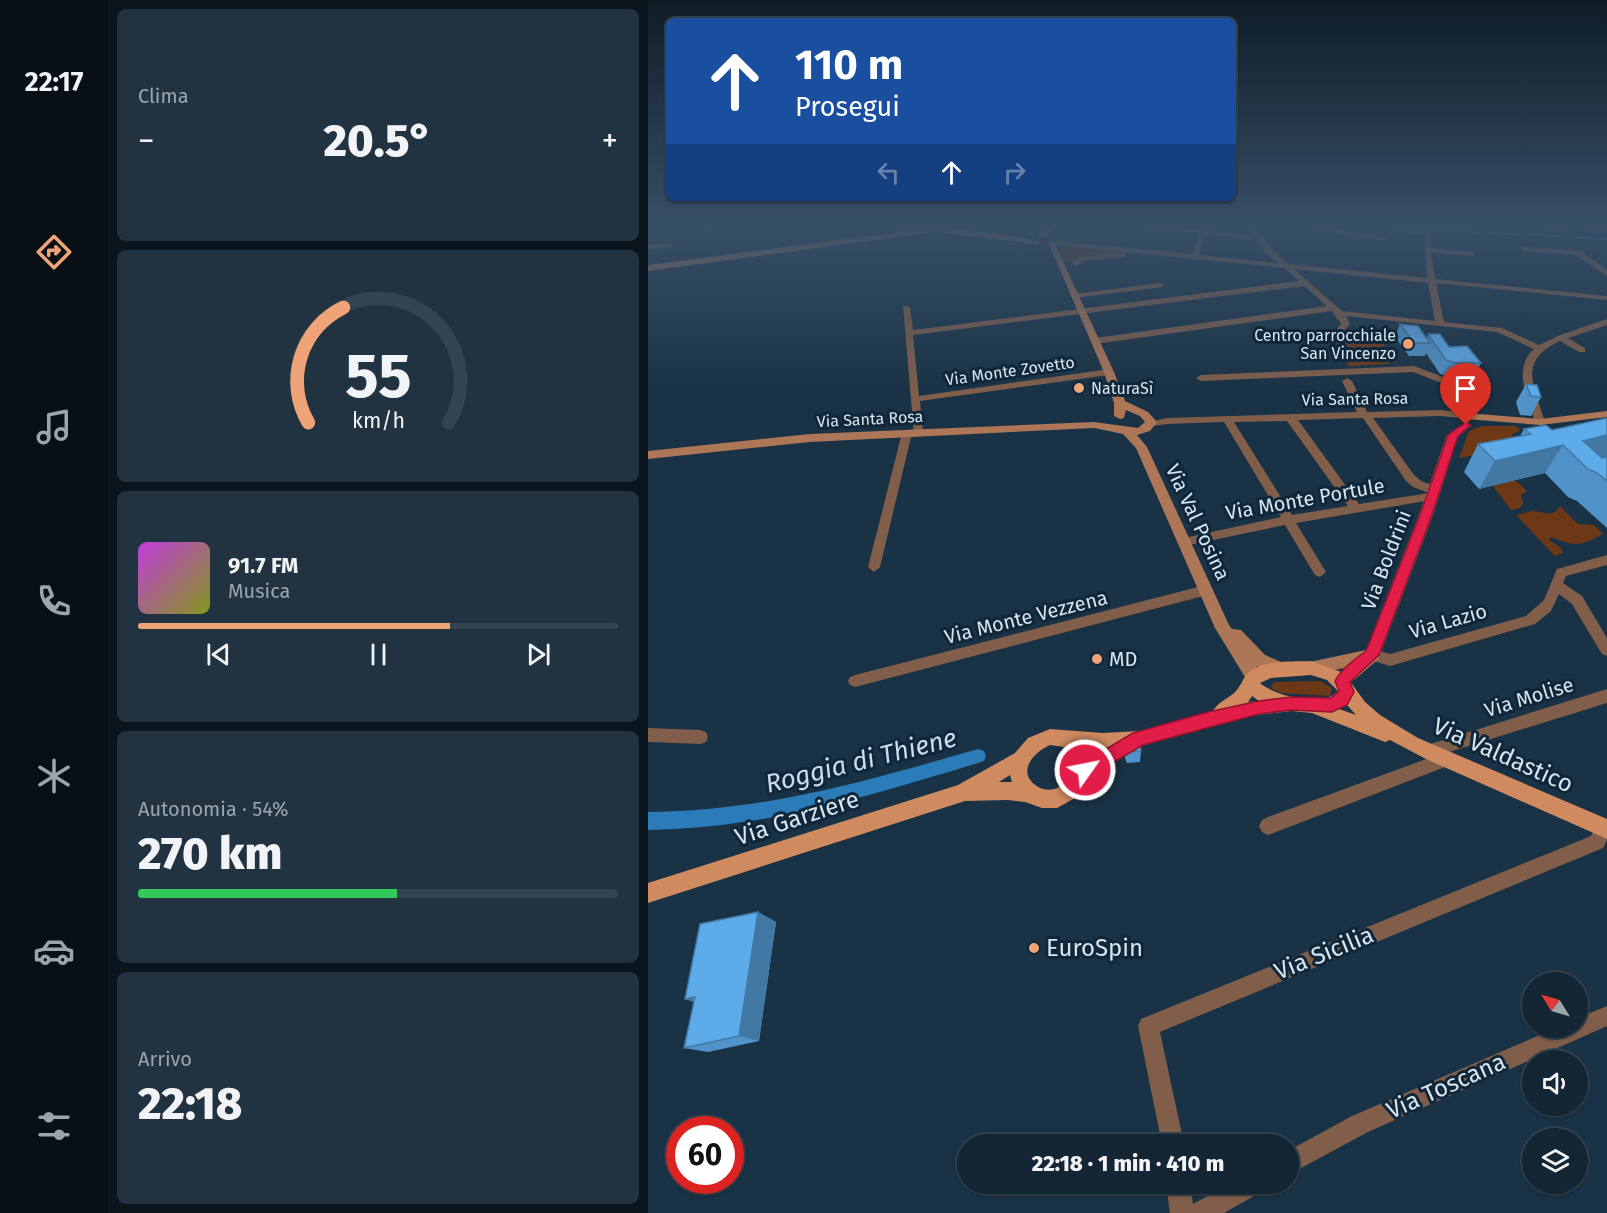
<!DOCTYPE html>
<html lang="it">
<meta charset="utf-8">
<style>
:root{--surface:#142634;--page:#213240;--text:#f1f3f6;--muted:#9da5ac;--line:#33434f;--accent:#efa377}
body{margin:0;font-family:"Fira Sans",sans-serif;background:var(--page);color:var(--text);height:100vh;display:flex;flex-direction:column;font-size:22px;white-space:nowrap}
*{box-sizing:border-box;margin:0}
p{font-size:20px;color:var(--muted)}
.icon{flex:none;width:33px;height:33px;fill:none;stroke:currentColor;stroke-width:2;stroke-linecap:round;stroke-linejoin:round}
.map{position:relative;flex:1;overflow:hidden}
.panel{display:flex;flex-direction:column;gap:9px;padding:9px;background:#0b151d;width:540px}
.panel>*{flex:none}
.banner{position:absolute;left:18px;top:18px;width:570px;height:183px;border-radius:9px;box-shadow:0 2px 4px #0004,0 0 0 2px var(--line);background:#1a4fa0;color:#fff;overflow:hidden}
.needle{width:39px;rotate:307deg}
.buttons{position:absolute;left:874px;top:972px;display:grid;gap:12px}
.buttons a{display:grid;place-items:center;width:66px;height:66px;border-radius:50%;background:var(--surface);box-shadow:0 2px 4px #0004,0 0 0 2px var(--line);font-size:30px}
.speed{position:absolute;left:18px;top:1116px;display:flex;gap:12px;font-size:30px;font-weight:700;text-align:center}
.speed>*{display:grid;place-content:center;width:78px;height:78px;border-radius:50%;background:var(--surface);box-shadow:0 2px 4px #0004,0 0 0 2px var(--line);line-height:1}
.speed .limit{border:9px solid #d22;background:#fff;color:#111}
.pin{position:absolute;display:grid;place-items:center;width:51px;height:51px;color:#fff;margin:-62px -26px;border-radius:50% 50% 50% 0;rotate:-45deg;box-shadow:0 0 6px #0007}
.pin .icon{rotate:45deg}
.me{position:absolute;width:66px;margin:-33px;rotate:57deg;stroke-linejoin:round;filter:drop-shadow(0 0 4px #0008)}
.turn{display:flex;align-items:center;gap:21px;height:126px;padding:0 30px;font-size:27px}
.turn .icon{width:78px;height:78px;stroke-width:2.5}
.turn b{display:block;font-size:42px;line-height:51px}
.lanes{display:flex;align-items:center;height:57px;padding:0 30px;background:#0003;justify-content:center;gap:30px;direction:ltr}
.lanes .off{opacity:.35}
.big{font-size:45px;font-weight:800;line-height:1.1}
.panel .widget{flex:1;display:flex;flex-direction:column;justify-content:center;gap:9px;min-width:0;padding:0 21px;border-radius:9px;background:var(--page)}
.panel .dial{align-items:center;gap:0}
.dial svg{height:156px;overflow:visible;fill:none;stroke:var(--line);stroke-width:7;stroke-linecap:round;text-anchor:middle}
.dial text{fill:var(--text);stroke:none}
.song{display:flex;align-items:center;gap:18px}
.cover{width:72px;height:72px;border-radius:9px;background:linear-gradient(135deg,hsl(290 70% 55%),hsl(70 70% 35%))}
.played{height:6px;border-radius:3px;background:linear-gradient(90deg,var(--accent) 65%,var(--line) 65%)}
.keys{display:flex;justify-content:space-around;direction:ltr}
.heat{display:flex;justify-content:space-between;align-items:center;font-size:33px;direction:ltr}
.charge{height:9px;border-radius:4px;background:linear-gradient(90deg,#34c759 54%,var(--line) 0)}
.trip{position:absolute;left:309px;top:1134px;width:342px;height:60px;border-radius:30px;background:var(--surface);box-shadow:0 2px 4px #0004,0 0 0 2px var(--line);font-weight:800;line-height:60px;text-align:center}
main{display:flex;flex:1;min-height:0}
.dock{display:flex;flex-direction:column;width:108px;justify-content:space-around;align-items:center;background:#080f15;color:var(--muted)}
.dock .icon{width:42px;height:42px}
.dock .active{color:var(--accent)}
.dock b{font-size:27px;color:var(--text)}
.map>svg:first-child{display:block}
</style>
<main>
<nav class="dock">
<b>22:17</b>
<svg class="icon active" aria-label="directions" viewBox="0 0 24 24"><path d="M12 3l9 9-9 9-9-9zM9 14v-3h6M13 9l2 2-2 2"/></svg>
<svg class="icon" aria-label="music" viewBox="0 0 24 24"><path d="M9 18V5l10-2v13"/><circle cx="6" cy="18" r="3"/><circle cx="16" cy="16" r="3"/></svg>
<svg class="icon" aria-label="phone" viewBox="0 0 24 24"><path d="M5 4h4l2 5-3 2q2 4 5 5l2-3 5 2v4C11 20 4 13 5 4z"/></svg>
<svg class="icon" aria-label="climate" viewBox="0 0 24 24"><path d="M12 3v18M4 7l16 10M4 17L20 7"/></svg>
<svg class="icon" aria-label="car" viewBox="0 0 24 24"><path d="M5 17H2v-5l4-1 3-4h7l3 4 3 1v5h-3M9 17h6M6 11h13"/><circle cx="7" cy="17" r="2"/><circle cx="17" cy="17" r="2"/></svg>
<svg class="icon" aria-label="filters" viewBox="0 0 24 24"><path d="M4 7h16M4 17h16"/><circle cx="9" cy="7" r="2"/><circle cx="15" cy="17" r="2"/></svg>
</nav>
<section class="panel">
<div class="widget"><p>Clima</p>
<div class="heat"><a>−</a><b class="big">20.5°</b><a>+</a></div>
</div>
<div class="widget dial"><svg viewBox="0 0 100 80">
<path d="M14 69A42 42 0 1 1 86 69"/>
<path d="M14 69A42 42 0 0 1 32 10" stroke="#efa377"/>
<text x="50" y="56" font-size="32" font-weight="700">55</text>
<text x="50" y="72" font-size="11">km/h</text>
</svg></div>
<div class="widget">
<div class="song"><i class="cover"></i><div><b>91.7 FM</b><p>Musica</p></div></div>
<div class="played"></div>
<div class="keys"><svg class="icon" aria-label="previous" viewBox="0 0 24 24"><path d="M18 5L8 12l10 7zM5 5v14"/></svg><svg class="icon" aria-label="pause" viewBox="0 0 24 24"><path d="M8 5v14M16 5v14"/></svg><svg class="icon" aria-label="next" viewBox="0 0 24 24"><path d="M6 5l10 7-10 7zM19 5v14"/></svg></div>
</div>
<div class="widget"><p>Autonomia · 54%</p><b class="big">270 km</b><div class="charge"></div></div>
<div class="widget"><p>Arrivo</p><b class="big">22:18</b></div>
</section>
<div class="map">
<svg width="959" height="1213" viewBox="0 0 959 1213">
<rect width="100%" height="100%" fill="#1a3245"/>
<g fill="#6d3816">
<path d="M422,246L473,250L470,254L414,262L413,249Z"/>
<path d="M696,336L735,340L741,364L700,366Z"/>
<path d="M834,426H868L872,431L864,434L865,448L811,458L821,431Z"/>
<path d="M867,480L879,491L873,495L875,503L872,508L863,510L845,486Z"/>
<path d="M912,506L930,524L946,525L955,534C933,546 926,547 903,537L901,540L912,547L915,553L907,556L868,515C873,514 879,512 884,511C895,511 905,519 912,506Z"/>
<path d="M672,681L684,688L682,696L633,693L623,688L625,683L629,682Z"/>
</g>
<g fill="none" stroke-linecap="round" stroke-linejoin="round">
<path stroke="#2a7bb7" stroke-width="2" d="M698,222L790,230L959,239"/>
<path fill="#2a7bb7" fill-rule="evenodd" d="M330,749L336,751L338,756L336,761L330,763C217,797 119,828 0,830V812C117,811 219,781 330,749Z"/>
<g fill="#805e4a" fill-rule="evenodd">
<path d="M58,222H65L58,231H54Z"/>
<path d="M457,222L554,230L558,222H564L561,231L606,236L597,222H604L625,250L640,264L779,278L776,235L747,231L751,229L779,231L783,233V248L824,252L828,254L824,256L783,253L787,279L959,296V300L788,283L796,322L854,328L891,345L912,335L959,319V325L920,338L937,348V352H931L912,341C869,361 886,386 897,422L892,425L887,422C880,400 864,368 886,349L849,332L698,316L702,324L695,332V342L691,345L687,342V331L693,324L684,311L447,344L443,341L447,338L679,306L656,286L265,335L271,396L461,369L466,372L461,375L272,401L275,433L274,435H266L255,305L262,307L265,330L651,281L636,268L406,245L402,243L406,241L544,254L552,234L460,225ZM559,235L609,240L619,254L630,263L551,255ZM646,269L780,283L787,321L694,311Z"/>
<path d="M633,222H647L744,239L740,241L704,237Z"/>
<path d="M778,222L806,226L823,222L831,223L806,230Z"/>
<path d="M875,222C885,222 894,227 904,228C918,229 935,222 949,222L940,225L959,227V231H944L932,227L905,232Z"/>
<path d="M22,243H25V247L0,249V245Z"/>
<path d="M877,247L933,251L959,270V276L928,255L874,251V247Z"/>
<path d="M474,253H477V257L434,261L428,267L423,262L432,257Z"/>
<path d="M512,283L516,285L515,287L426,298L422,296L426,294Z"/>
<path d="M766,366L800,379L831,415V419H823L794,383L765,372L553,381L548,378L553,375Z"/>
<path d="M699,378L704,381L719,412L792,410L817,413L818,415L813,418L792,416L725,418L766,475L773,481L791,488L793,491L789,499L648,523L678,572L672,577L667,575L637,525L536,546L532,545L530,542L536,538L633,517L576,422L519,424L498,427V423L519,418L709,412L694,381ZM715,418L758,481L765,487L781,493L711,504L650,420ZM639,421L700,506L644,515L586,422Z"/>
<path d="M259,430L264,433L232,567L226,572L220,567L254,433Z"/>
<path d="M959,555V565L918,576L915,583L934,596L959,638V656L954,654L924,604L911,594L903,611L887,624L742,666L719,659L717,655L719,651L724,649L742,654L878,616L896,600L909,569Z"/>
<path d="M558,585L565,590L563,594L207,687L202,685L200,681L202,677L207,675Z"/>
<path d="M959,689V703L801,752L805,754L807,759L805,764L620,835L614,832L611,826L614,820L620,817L781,758L776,756L774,751L776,746Z"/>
<path d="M0,728L52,730L58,732L60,737L58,742L52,744L0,742Z"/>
<path d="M956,819L959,821V840L955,848L512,1032L536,1144H514L490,1026L493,1019L943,836L950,822Z"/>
<path d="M959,1006V1026L720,1132L640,1175V1151L704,1116L908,1028H930V1018Z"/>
<path d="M518,1184H542L545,1204L582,1184H617L613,1192L576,1213H522Z"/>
</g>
<g fill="#ad7757" fill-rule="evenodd">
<path d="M215,222L291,227L367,236L392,242L388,244L288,232L0,271V265L268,230Z"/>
<path d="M404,222H412L397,237H391V233Z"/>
<path d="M400,242L407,244L466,372L477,401L500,412L509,422L502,431L489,435L499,447L581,625L584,629L593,630L617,655L640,665L642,670L640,675L634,677L608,666L614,677L612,682L606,684L600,682L567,628L488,448L475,434L446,428L162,442L0,459V451L162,434L446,422L490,428L497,422L492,416L478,410L476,418L472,419L466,416V403L456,372Z"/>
<path d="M959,411V417L892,425L818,419L812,416L818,413L892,419Z"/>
<path d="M818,422L824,425L810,437L785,515L730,660C719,667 700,690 688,686L686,681L696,668L663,675L657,673L655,668L657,663L718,650L771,515L799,435Z"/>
</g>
<path fill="#cf8a60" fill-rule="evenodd" d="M663,661L696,673L717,702L732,715L770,738L959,819V839L778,759L742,740L737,742L664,713L643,711L602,716L490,747L442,777L429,797L409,808H394L377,802L360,800L317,801L0,903V883L310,785L367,753L380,738L402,729L455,733L491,731L565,711C569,703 579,699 586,693C592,688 594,680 599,674C613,659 644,662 663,661ZM663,675L679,680L690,691C677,708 626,696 612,683L623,678ZM604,696L611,701L600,702ZM699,705L708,715L691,709ZM402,745C408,746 415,746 420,749C441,764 411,805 386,784C369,769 388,751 402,745ZM442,748L455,749H457L444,756ZM362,775L364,782H351Z"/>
</g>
<g fill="#5193c9">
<path d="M752,324L779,338L780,334L801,347L833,363L826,376L802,377L792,374L778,353L777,356H761L747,337Z"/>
<path d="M878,384L893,397L883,416L872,415L868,402Z"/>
<path d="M959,418V528L929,501L920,497L897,473L831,489L816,472L830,444L872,436L876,429L904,430Z"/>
<path d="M477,746L493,751L492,762L479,763L477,758Z"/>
<path d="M110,912L128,922L111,1041L60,1052L36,1048L46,1002L37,999Z"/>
</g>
<g fill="#4278a4">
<path d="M959,435V459L926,455L935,441Z"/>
<path d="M915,445L897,473L831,489L847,461Z"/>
<path d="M110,912L128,922L111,1041L91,1036Z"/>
<path d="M47,997L60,1005L37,999Z"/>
</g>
<g fill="#5eabea" stroke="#4278a4" stroke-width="1.5">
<path d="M752,324L770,326L782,343H766Z"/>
<path d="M780,334H792L801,347L819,346L833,363H808L798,360Z"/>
<path d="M878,384L889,385L893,397L883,396Z"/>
<path d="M959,418V435L935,441L954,458L959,457V481L949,473L940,469L915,445L847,461L830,444L883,434L876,429L898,425L904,430Z"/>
<path d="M487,740L491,741L493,751L479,752L477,746Z"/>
<path d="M110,912L91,1036L36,1048L47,997L37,999L52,924Z"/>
</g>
<linearGradient id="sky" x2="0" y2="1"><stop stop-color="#0e1c26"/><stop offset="0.57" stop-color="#384f68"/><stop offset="1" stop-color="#384f68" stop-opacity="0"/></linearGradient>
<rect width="959" height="392" fill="url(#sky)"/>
<path fill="#e11d48" stroke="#92132f" stroke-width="1.5" d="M818,422L823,425L810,436L784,515L731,655L702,682L706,692L699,705L684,712L643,710L611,714L495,745L442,776L437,778L431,776L428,770L431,765L485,733L560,712L611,701L643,697L683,698L691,691L687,681C694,668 706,660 718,651L772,515L800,435Z"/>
<g fill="#efa377" stroke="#10273a" stroke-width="2">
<circle cx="760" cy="344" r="6"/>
<circle cx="431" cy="388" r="6"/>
<circle cx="449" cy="659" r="6"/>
<circle cx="386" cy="948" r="6"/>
</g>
<g text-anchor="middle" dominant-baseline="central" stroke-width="6" stroke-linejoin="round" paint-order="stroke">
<g font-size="16" fill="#d7e5f2" stroke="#10273a" text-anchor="end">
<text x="748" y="335">Centro parrocchiale<tspan x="748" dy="18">San Vincenzo</tspan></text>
<text x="443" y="388" text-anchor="start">NaturaSì</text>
</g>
<g font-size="16" fill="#d7e5f2" stroke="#10273a">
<text transform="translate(362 371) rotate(-8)">Via Monte Zovetto</text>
<text transform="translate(707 399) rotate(-1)">Via Santa Rosa</text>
<text transform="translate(222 419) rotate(-3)">Via Santa Rosa</text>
</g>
<g font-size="20" fill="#d7e5f2" stroke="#10273a">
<text transform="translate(657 499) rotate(-10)">Via Monte Portule</text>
<text transform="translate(550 522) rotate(65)">Via Val Posina</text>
<text transform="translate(738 560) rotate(-69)">Via Boldrini</text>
<text transform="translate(378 617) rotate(-14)">Via Monte Vezzena</text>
<text transform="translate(800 621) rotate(-16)">Via Lazio</text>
<text transform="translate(881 697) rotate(-17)">Via Molise</text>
</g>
<g font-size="20" fill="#d7e5f2" stroke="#10273a" text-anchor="start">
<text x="461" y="659">MD</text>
</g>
<g font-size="24" fill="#d7e5f2" stroke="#10273a">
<text transform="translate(855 755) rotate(24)">Via Valdastico</text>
<text transform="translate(149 818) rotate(-18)">Via Garziere</text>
<text transform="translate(676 953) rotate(-22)">Via Sicilia</text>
<text transform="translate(798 1086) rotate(-24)">Via Toscana</text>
</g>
<g font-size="24" fill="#d7e5f2" stroke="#10273a" text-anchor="start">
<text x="398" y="948">EuroSpin</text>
</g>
<g font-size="26" font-style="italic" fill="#cadced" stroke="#10273a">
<text transform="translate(213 761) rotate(-14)">Roggia di Thiene</text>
</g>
</g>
</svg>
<div class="buttons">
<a><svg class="needle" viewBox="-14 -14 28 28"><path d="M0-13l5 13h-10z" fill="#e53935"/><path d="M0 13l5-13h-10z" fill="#9da5ac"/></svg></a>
<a><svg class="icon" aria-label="sound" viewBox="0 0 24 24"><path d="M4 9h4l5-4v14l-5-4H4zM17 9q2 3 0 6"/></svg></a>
<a><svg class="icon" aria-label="layers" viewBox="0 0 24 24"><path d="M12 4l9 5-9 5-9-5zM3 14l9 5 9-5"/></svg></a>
</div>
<div class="speed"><div class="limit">60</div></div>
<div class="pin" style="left:818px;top:425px;background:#d93025"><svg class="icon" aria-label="arrive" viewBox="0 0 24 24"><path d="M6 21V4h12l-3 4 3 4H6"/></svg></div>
<svg class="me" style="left:437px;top:770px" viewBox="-20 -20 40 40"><circle r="17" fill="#e11d48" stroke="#fff" stroke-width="3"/><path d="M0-11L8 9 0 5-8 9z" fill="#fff"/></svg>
<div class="trip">22:18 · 1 min · 410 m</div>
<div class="banner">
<div class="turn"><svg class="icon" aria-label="ahead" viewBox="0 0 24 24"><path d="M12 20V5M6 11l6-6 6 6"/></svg><div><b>110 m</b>Prosegui</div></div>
<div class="lanes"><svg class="icon off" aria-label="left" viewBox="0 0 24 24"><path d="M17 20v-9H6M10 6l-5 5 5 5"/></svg><svg class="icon" aria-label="ahead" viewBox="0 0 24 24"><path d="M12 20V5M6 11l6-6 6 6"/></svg><svg class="icon off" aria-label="right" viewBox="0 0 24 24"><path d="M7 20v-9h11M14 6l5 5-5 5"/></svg></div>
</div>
</div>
</main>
